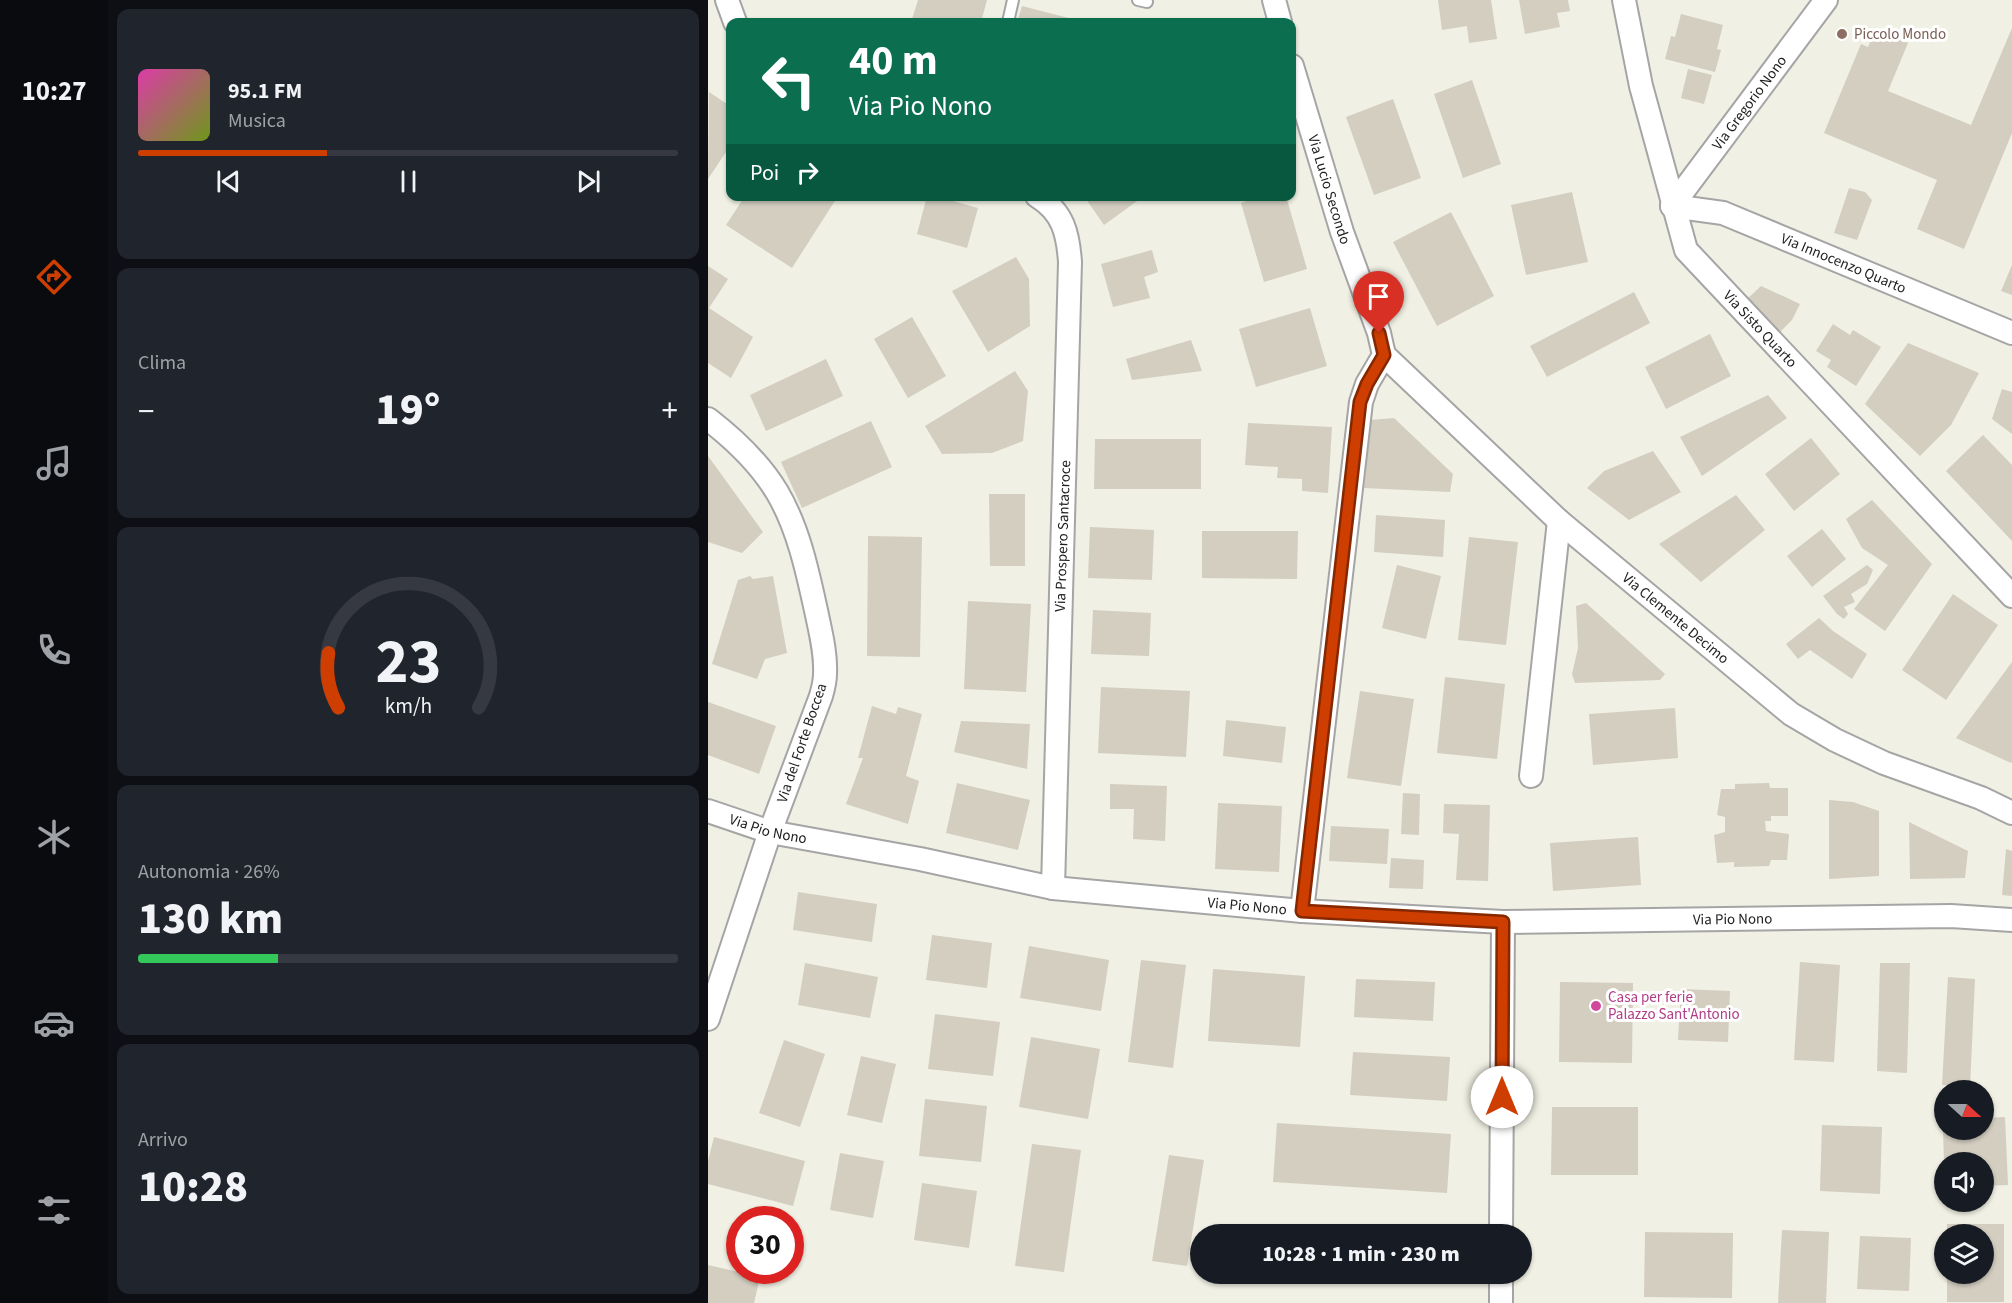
<!DOCTYPE html>
<html lang="it">
<meta charset="utf-8">
<style>
:root{--surface:#171b24;--page:#20242c;--text:#f1f3f6;--muted:#9ea1a6;--line:#363941;--accent:#cd3e00}
body{margin:0;font-family:"Source Sans 3",sans-serif;background:var(--page);color:var(--text);height:100vh;display:flex;flex-direction:column;font-size:22px;white-space:nowrap}
*{box-sizing:border-box;margin:0}
p{font-size:20px;color:var(--muted)}
.icon{flex:none;width:33px;height:33px;fill:none;stroke:currentColor;stroke-width:2;stroke-linecap:round;stroke-linejoin:round}
.map{position:relative;flex:1;overflow:hidden}
.sheet{display:flex;flex-direction:column;gap:9px;padding:9px;background:#0d0f14;width:600px}
.sheet>*{flex:none}
.guide{position:absolute;left:18px;top:18px;width:570px;height:183px;border-radius:12px;box-shadow:0 2px 4px #0004;background:#0b6e4f;color:#fff;overflow:hidden}
.needle{width:39px;rotate:111deg}
.controls{position:absolute;left:1226px;top:1080px;display:grid;gap:12px}
.controls a{display:grid;place-items:center;width:60px;height:60px;border-radius:50%;background:var(--surface);box-shadow:0 2px 4px #0004;font-size:30px}
.speed{position:absolute;left:18px;top:1206px;display:flex;gap:12px;font-size:30px;font-weight:700;text-align:center}
.speed>*{display:grid;place-content:center;width:78px;height:78px;border-radius:50%;background:var(--surface);box-shadow:0 2px 4px #0004;line-height:1}
.speed .limit{border:9px solid #d22;background:#fff;color:#111}
.pin{position:absolute;display:grid;place-items:center;width:51px;height:51px;color:#fff;margin:-62px -26px;border-radius:50% 50% 50% 0;rotate:-45deg;box-shadow:0 0 6px #0007}
.pin .icon{rotate:45deg}
.me{position:absolute;width:66px;margin:-33px;rotate:0deg;stroke-linejoin:round;filter:drop-shadow(0 0 4px #0008)}
.turn{display:flex;align-items:center;gap:21px;height:126px;padding:0 24px;font-size:27px}
.turn .icon{width:78px;height:78px;stroke-width:2.5}
.turn b{display:block;font-size:42px;line-height:51px}
.then{display:flex;align-items:center;height:57px;padding:0 24px;background:#0003;gap:12px;font-size:22px}
.big{font-size:45px;font-weight:800;line-height:1.1}
.sheet .tile{flex:1;display:flex;flex-direction:column;justify-content:center;gap:9px;min-width:0;padding:0 21px;border-radius:12px;background:var(--page)}
.sheet .dial{align-items:center;gap:0}
.dial svg{height:156px;overflow:visible;fill:none;stroke:var(--line);stroke-width:7;stroke-linecap:round;text-anchor:middle}
.dial text{fill:var(--text);stroke:none}
.song{display:flex;align-items:center;gap:18px}
.cover{width:72px;height:72px;border-radius:9px;background:linear-gradient(135deg,hsl(320 70% 55%),hsl(80 70% 35%))}
.played{height:6px;border-radius:3px;background:linear-gradient(90deg,var(--accent) 35%,var(--line) 35%)}
.keys{display:flex;justify-content:space-around;direction:ltr}
.heat{display:flex;justify-content:space-between;align-items:center;font-size:33px;direction:ltr}
.charge{height:9px;border-radius:4px;background:linear-gradient(90deg,#34c759 26%,var(--line) 0)}
.trip{position:absolute;left:482px;top:1224px;width:342px;height:60px;border-radius:30px;background:var(--surface);box-shadow:0 2px 4px #0004;font-weight:800;line-height:60px;text-align:center}
main{display:flex;flex:1;min-height:0}
.tabs{display:flex;flex-direction:column;width:108px;justify-content:space-around;align-items:center;background:#090b0e;color:var(--muted)}
.tabs .icon{width:42px;height:42px}
.tabs .selected{color:var(--accent)}
.tabs b{font-size:27px;color:var(--text)}
.map>svg:first-child{display:block}
</style>
<main>
<nav class="tabs">
<b>10:27</b>
<svg class="icon selected" aria-label="directions" viewBox="0 0 24 24"><path d="M12 3l9 9-9 9-9-9zM9 14v-3h6M13 9l2 2-2 2"/></svg>
<svg class="icon" aria-label="music" viewBox="0 0 24 24"><path d="M9 18V5l10-2v13"/><circle cx="6" cy="18" r="3"/><circle cx="16" cy="16" r="3"/></svg>
<svg class="icon" aria-label="phone" viewBox="0 0 24 24"><path d="M5 4h4l2 5-3 2q2 4 5 5l2-3 5 2v4C11 20 4 13 5 4z"/></svg>
<svg class="icon" aria-label="climate" viewBox="0 0 24 24"><path d="M12 3v18M4 7l16 10M4 17L20 7"/></svg>
<svg class="icon" aria-label="car" viewBox="0 0 24 24"><path d="M5 17H2v-5l4-1 3-4h7l3 4 3 1v5h-3M9 17h6M6 11h13"/><circle cx="7" cy="17" r="2"/><circle cx="17" cy="17" r="2"/></svg>
<svg class="icon" aria-label="filters" viewBox="0 0 24 24"><path d="M4 7h16M4 17h16"/><circle cx="9" cy="7" r="2"/><circle cx="15" cy="17" r="2"/></svg>
</nav>
<section class="sheet">
<div class="tile">
<div class="song"><i class="cover"></i><div><b>95.1 FM</b><p>Musica</p></div></div>
<div class="played"></div>
<div class="keys"><svg class="icon" aria-label="previous" viewBox="0 0 24 24"><path d="M18 5L8 12l10 7zM5 5v14"/></svg><svg class="icon" aria-label="pause" viewBox="0 0 24 24"><path d="M8 5v14M16 5v14"/></svg><svg class="icon" aria-label="next" viewBox="0 0 24 24"><path d="M6 5l10 7-10 7zM19 5v14"/></svg></div>
</div>
<div class="tile"><p>Clima</p>
<div class="heat"><a>−</a><b class="big">19°</b><a>+</a></div>
</div>
<div class="tile dial"><svg viewBox="0 0 100 80">
<path d="M14 69A42 42 0 1 1 86 69"/>
<path d="M14 69A42 42 0 0 1 9 41" stroke="#cd3e00"/>
<text x="50" y="56" font-size="32" font-weight="700">23</text>
<text x="50" y="72" font-size="11">km/h</text>
</svg></div>
<div class="tile"><p>Autonomia · 26%</p><b class="big">130 km</b><div class="charge"></div></div>
<div class="tile"><p>Arrivo</p><b class="big">10:28</b></div>
</section>
<div class="map">
<svg width="1304" height="1303" viewBox="0 0 1304 1303">
<rect width="100%" height="100%" fill="#f0f0e4"/>
<g fill="#d3cec0">
<path d="M210,0H279L273,22H203Z"/>
<path d="M730,0H783L789,39L761,43L759,26L734,30Z"/>
<path d="M811,0H860L862,11L849,13L852,27L817,34Z"/>
<path d="M314,6L376,22H309Z"/>
<path d="M973,14L1015,25L1009,49L1013,50L1007,72L957,59L963,36L967,37Z"/>
<path d="M1304,28V133L1256,249L1209,229L1229,180L1116,133L1153,44L1160,47L1167,29L1200,43L1180,91L1263,125Z"/>
<path d="M980,69L1004,75L996,104L973,98Z"/>
<path d="M764,80L793,164L755,178L726,94Z"/>
<path d="M1,92L22,106V146L0,179Z"/>
<path d="M685,99L713,178L666,195L638,117Z"/>
<path d="M1141,188L1157,192L1164,200L1149,240L1126,233Z"/>
<path d="M864,192L880,262L818,275L803,205Z"/>
<path d="M37,196H130L84,268L18,225Z"/>
<path d="M219,196H227L270,208L259,248L209,234Z"/>
<path d="M376,196H436L396,225Z"/>
<path d="M554,196H578L599,269L556,282L533,203Z"/>
<path d="M743,212L786,296L729,326L685,242Z"/>
<path d="M444,250L450,272L436,277L442,298L405,307L393,264Z"/>
<path d="M308,257L321,279L322,326L280,352L244,291Z"/>
<path d="M1304,265V295L1293,291Z"/>
<path d="M0,266L20,279L1,308L45,337L23,378L0,363Z"/>
<path d="M1053,286L1092,304L1084,320L1070,334L1037,301Z"/>
<path d="M926,292L942,323L839,377L822,346Z"/>
<path d="M602,308L619,366L548,387L531,329Z"/>
<path d="M204,317L238,376L200,398L166,339Z"/>
<path d="M1125,324L1142,335L1145,330L1173,347L1148,386L1119,367L1123,360L1108,351Z"/>
<path d="M1002,334L1023,376L958,409L937,367Z"/>
<path d="M483,340L494,371L424,380L418,359Z"/>
<path d="M1200,343L1271,373L1243,425L1212,456L1157,404Z"/>
<path d="M118,359L135,396L58,431L42,395Z"/>
<path d="M307,371L320,391L315,441L284,453L234,454L217,426Z"/>
<path d="M1294,389L1304,392V434L1284,419Z"/>
<path d="M1060,395L1079,418L994,476L972,437Z"/>
<path d="M686,418L745,474L742,492L656,488L662,420Z"/>
<path d="M163,421L184,467L94,508L73,462Z"/>
<path d="M540,423L624,427L620,493L594,491V479L569,478L570,467L537,465Z"/>
<path d="M1275,435L1304,465V541L1238,471Z"/>
<path d="M1103,438L1132,474L1086,511L1057,474Z"/>
<path d="M387,439H493V489H386Z"/>
<path d="M945,451L973,492L921,520L879,488L896,471Z"/>
<path d="M0,456L55,532L34,553L0,542Z"/>
<path d="M281,494H317V566H282Z"/>
<path d="M1028,495L1057,530L993,582L951,544Z"/>
<path d="M1164,500L1224,564L1177,631L1146,609L1180,565L1154,548L1138,519Z"/>
<path d="M668,515L737,520L735,557L666,552Z"/>
<path d="M382,527L446,530L444,580L380,578Z"/>
<path d="M1114,529L1138,559L1104,587L1079,556Z"/>
<path d="M494,531H590L589,579L494,578Z"/>
<path d="M160,536L214,537L212,657L159,656Z"/>
<path d="M761,537L810,542L798,645L750,640Z"/>
<path d="M689,565L733,576L718,639L674,628Z"/>
<path d="M1159,565L1165,570L1159,584L1143,594L1147,602L1136,607L1140,614L1136,619L1129,614L1115,596Z"/>
<path d="M42,576L45,579L65,576L79,653L57,659L49,679L4,664L30,580Z"/>
<path d="M1245,594L1290,625L1238,700L1194,670Z"/>
<path d="M260,601L323,604L318,692L256,689Z"/>
<path d="M878,603L957,674L952,680L867,683L864,674L870,648L868,606Z"/>
<path d="M385,610L443,613L441,656L383,654Z"/>
<path d="M1111,618L1125,631L1159,654L1144,679L1102,650L1090,659L1078,644Z"/>
<path d="M1304,662V762L1303,763L1248,738Z"/>
<path d="M737,677L797,684L789,759L729,753Z"/>
<path d="M393,687L482,691L478,757L390,753Z"/>
<path d="M652,691L706,699L693,786L639,778Z"/>
<path d="M0,702L68,726L51,774L0,755Z"/>
<path d="M164,706L188,714L190,707L214,714L198,776L211,781L200,824L138,804L155,758H150Z"/>
<path d="M967,708L970,758L885,765L881,714Z"/>
<path d="M518,720L578,727L574,763L515,756Z"/>
<path d="M253,721L322,724L319,769L246,752Z"/>
<path d="M249,783L322,800L310,850L238,833Z"/>
<path d="M1061,783L1062,788H1080V816H1063V821H1057L1058,831L1081,834L1079,860H1063L1061,866L1026,867V862L1009,863L1006,835L1017,832V817L1009,815L1013,789H1027V784Z"/>
<path d="M402,784L459,786L457,841L425,839L426,809H402Z"/>
<path d="M695,793L712,794L711,835L693,834Z"/>
<path d="M1121,800L1145,802L1171,811V876L1121,879Z"/>
<path d="M510,803L574,806L571,872L507,869Z"/>
<path d="M736,804L782,805L780,881L748,880L751,834L735,833Z"/>
<path d="M1201,822L1260,851L1257,878L1202,879Z"/>
<path d="M623,826L681,829L679,864L621,861Z"/>
<path d="M930,837L933,885L845,891L842,843Z"/>
<path d="M1298,849L1304,851V896L1294,895Z"/>
<path d="M683,858L716,860L715,889L681,888Z"/>
<path d="M90,892L169,904L164,942L85,930Z"/>
<path d="M224,935L284,943L279,988L218,980Z"/>
<path d="M321,946L401,960L393,1011L312,998Z"/>
<path d="M433,960L478,965L465,1068L420,1062Z"/>
<path d="M1092,962L1132,965L1126,1062L1086,1060Z"/>
<path d="M97,963L170,977L162,1018L90,1005Z"/>
<path d="M1172,963H1202L1199,1073L1169,1071Z"/>
<path d="M505,969L597,976L592,1047L500,1041Z"/>
<path d="M1240,977L1267,979L1262,1086L1234,1085Z"/>
<path d="M648,979L727,982L725,1021L646,1017Z"/>
<path d="M852,982L925,983L924,1063L851,1062Z"/>
<path d="M973,989L1022,991L1020,1042L970,1040Z"/>
<path d="M227,1014L292,1022L285,1076L220,1069Z"/>
<path d="M323,1037L392,1049L380,1119L311,1107Z"/>
<path d="M76,1040L117,1054L92,1127L51,1113Z"/>
<path d="M645,1052L742,1057L739,1101L642,1095Z"/>
<path d="M153,1056L188,1064L174,1123L139,1115Z"/>
<path d="M217,1099L279,1106L273,1162L211,1156Z"/>
<path d="M844,1107H930V1175H843Z"/>
<path d="M1297,1117L1300,1185L1275,1186V1162H1236L1235,1130H1275V1118Z"/>
<path d="M569,1123L743,1134L739,1193L565,1182Z"/>
<path d="M1114,1125L1174,1127L1172,1194L1112,1191Z"/>
<path d="M6,1137L97,1161L85,1206L0,1184V1161Z"/>
<path d="M324,1144L373,1150L356,1272L307,1266Z"/>
<path d="M132,1153L176,1161L165,1218L122,1210Z"/>
<path d="M461,1155L496,1160L479,1266L444,1261Z"/>
<path d="M214,1183L269,1191L261,1248L206,1240Z"/>
<path d="M1239,1224H1296V1302H1239V1274H1275V1234H1239Z"/>
<path d="M1074,1230L1121,1232L1118,1303H1070Z"/>
<path d="M937,1232L1025,1233L1024,1298L936,1297Z"/>
<path d="M1152,1236L1203,1238L1201,1291L1149,1289Z"/>
<path d="M0,1265L52,1277L46,1303H0Z"/>
</g>
<g fill="none" stroke-linecap="round" stroke-linejoin="round">
<defs>
<g id="lane">
<path d="M430,0L439,2"/>
<path d="M300,22L305,0"/>
</g>
<g id="street">
<path d="M19,0L27,22"/>
<path d="M566,0L572,22"/>
<path id="s1" d="M916,0L933,86L978,250L1304,596"/>
<path id="s2" d="M584,66L634,232L671,333L676,355L659,384L653,402L594,911"/>
<path d="M329,196C355,212 360,233 362,262L345,888"/>
<path id="s3" d="M964,206L1015,213L1304,333"/>
<path id="s4" d="M964,206L1118,0"/>
<path id="s5" d="M676,355L851,521L1083,714L1127,740L1176,763L1273,798L1304,813"/>
<path d="M0,419C26,439 52,464 69,492C91,529 100,574 109,615C113,634 118,654 117,674C117,681 115,689 113,696L62,832L0,1019"/>
<path d="M823,776L851,521"/>
<path id="s6" d="M0,811L62,832L212,859L345,888L594,911L795,922L1243,916L1304,920"/>
<path d="M793,1234L795,922"/>
<path d="M793,1303V1274"/>
</g>
</defs>
<use href="#lane" stroke="#a5a5a5" stroke-width="14"/>
<use href="#street" stroke="#a5a5a5" stroke-width="26"/>
<use href="#lane" stroke="#fff" stroke-width="10"/>
<use href="#street" stroke="#fff" stroke-width="22"/>
</g>
<g fill="none" stroke-linecap="round" stroke-linejoin="round">
<defs>
<path id="route" d="M671,333L676,355L659,384L652,402L594,911L795,922L794,1097"/>
</defs>
<use href="#route" stroke="#852800" stroke-width="15"/>
<use href="#route" stroke="#cd3e00" stroke-width="10"/>
</g>
<circle fill="#8d6e63" stroke="#fff" stroke-width="2" cx="1134" cy="34" r="6"/>
<circle fill="#d1479c" stroke="#fff" stroke-width="2" cx="888" cy="1006" r="6"/>
<g text-anchor="middle" dominant-baseline="central" stroke-width="6" stroke-linejoin="round" paint-order="stroke">
<g font-size="15" fill="#785e54" stroke="#fff" text-anchor="start">
<text x="1146" y="34">Piccolo Mondo</text>
</g>
<g font-size="15" fill="#1e1e1e" stroke="#fff">
<text stroke="none"><textPath href="#s4" startOffset="129">Via Gregorio Nono</textPath></text>
<text stroke="none"><textPath href="#s2" startOffset="129">Via Lucio Secondo</textPath></text>
<text stroke="none"><textPath href="#s3" startOffset="182">Via Innocenzo Quarto</textPath></text>
<text stroke="none"><textPath href="#s1" startOffset="366">Via Sisto Quarto</textPath></text>
<text transform="translate(355 536) rotate(-88)">Via Prospero Santacroce</text>
<text stroke="none"><textPath href="#s5" startOffset="393">Via Clemente Decimo</textPath></text>
<text transform="translate(94 743) rotate(-71)">Via del Forte Boccea</text>
<text stroke="none"><textPath href="#s6" startOffset="63">Via Pio Nono</textPath></text>
<text stroke="none"><textPath href="#s6" startOffset="549">Via Pio Nono</textPath></text>
<text stroke="none"><textPath href="#s6" startOffset="1035">Via Pio Nono</textPath></text>
</g>
<g font-size="15" fill="#b23c85" stroke="#fff" text-anchor="start">
<text x="900" y="997">Casa per ferie<tspan x="900" dy="17">Palazzo Sant'Antonio</tspan></text>
</g>
</g>
</svg>
<div class="controls">
<a><svg class="needle" viewBox="-14 -14 28 28"><path d="M0-13l5 13h-10z" fill="#e53935"/><path d="M0 13l5-13h-10z" fill="#9ea1a6"/></svg></a>
<a><svg class="icon" aria-label="sound" viewBox="0 0 24 24"><path d="M4 9h4l5-4v14l-5-4H4zM17 9q2 3 0 6"/></svg></a>
<a><svg class="icon" aria-label="layers" viewBox="0 0 24 24"><path d="M12 4l9 5-9 5-9-5zM3 14l9 5 9-5"/></svg></a>
</div>
<div class="speed"><div class="limit">30</div></div>
<div class="pin" style="left:671px;top:333px;background:#d93025"><svg class="icon" aria-label="arrive" viewBox="0 0 24 24"><path d="M6 21V4h12l-3 4 3 4H6"/></svg></div>
<svg class="me" style="left:794px;top:1097px" viewBox="-20 -20 40 40"><circle r="19" fill="#fff"/><path d="M0-13L10 11 0 6-10 11z" fill="#cd3e00"/></svg>
<div class="trip">10:28 · 1 min · 230 m</div>
<div class="guide">
<div class="turn"><svg class="icon" aria-label="left" viewBox="0 0 24 24"><path d="M17 20v-9H6M10 6l-5 5 5 5"/></svg><div><b>40 m</b>Via Pio Nono</div></div>
<div class="then">Poi<svg class="icon" aria-label="right" viewBox="0 0 24 24"><path d="M7 20v-9h11M14 6l5 5-5 5"/></svg></div>
</div>
</div>
</main>
